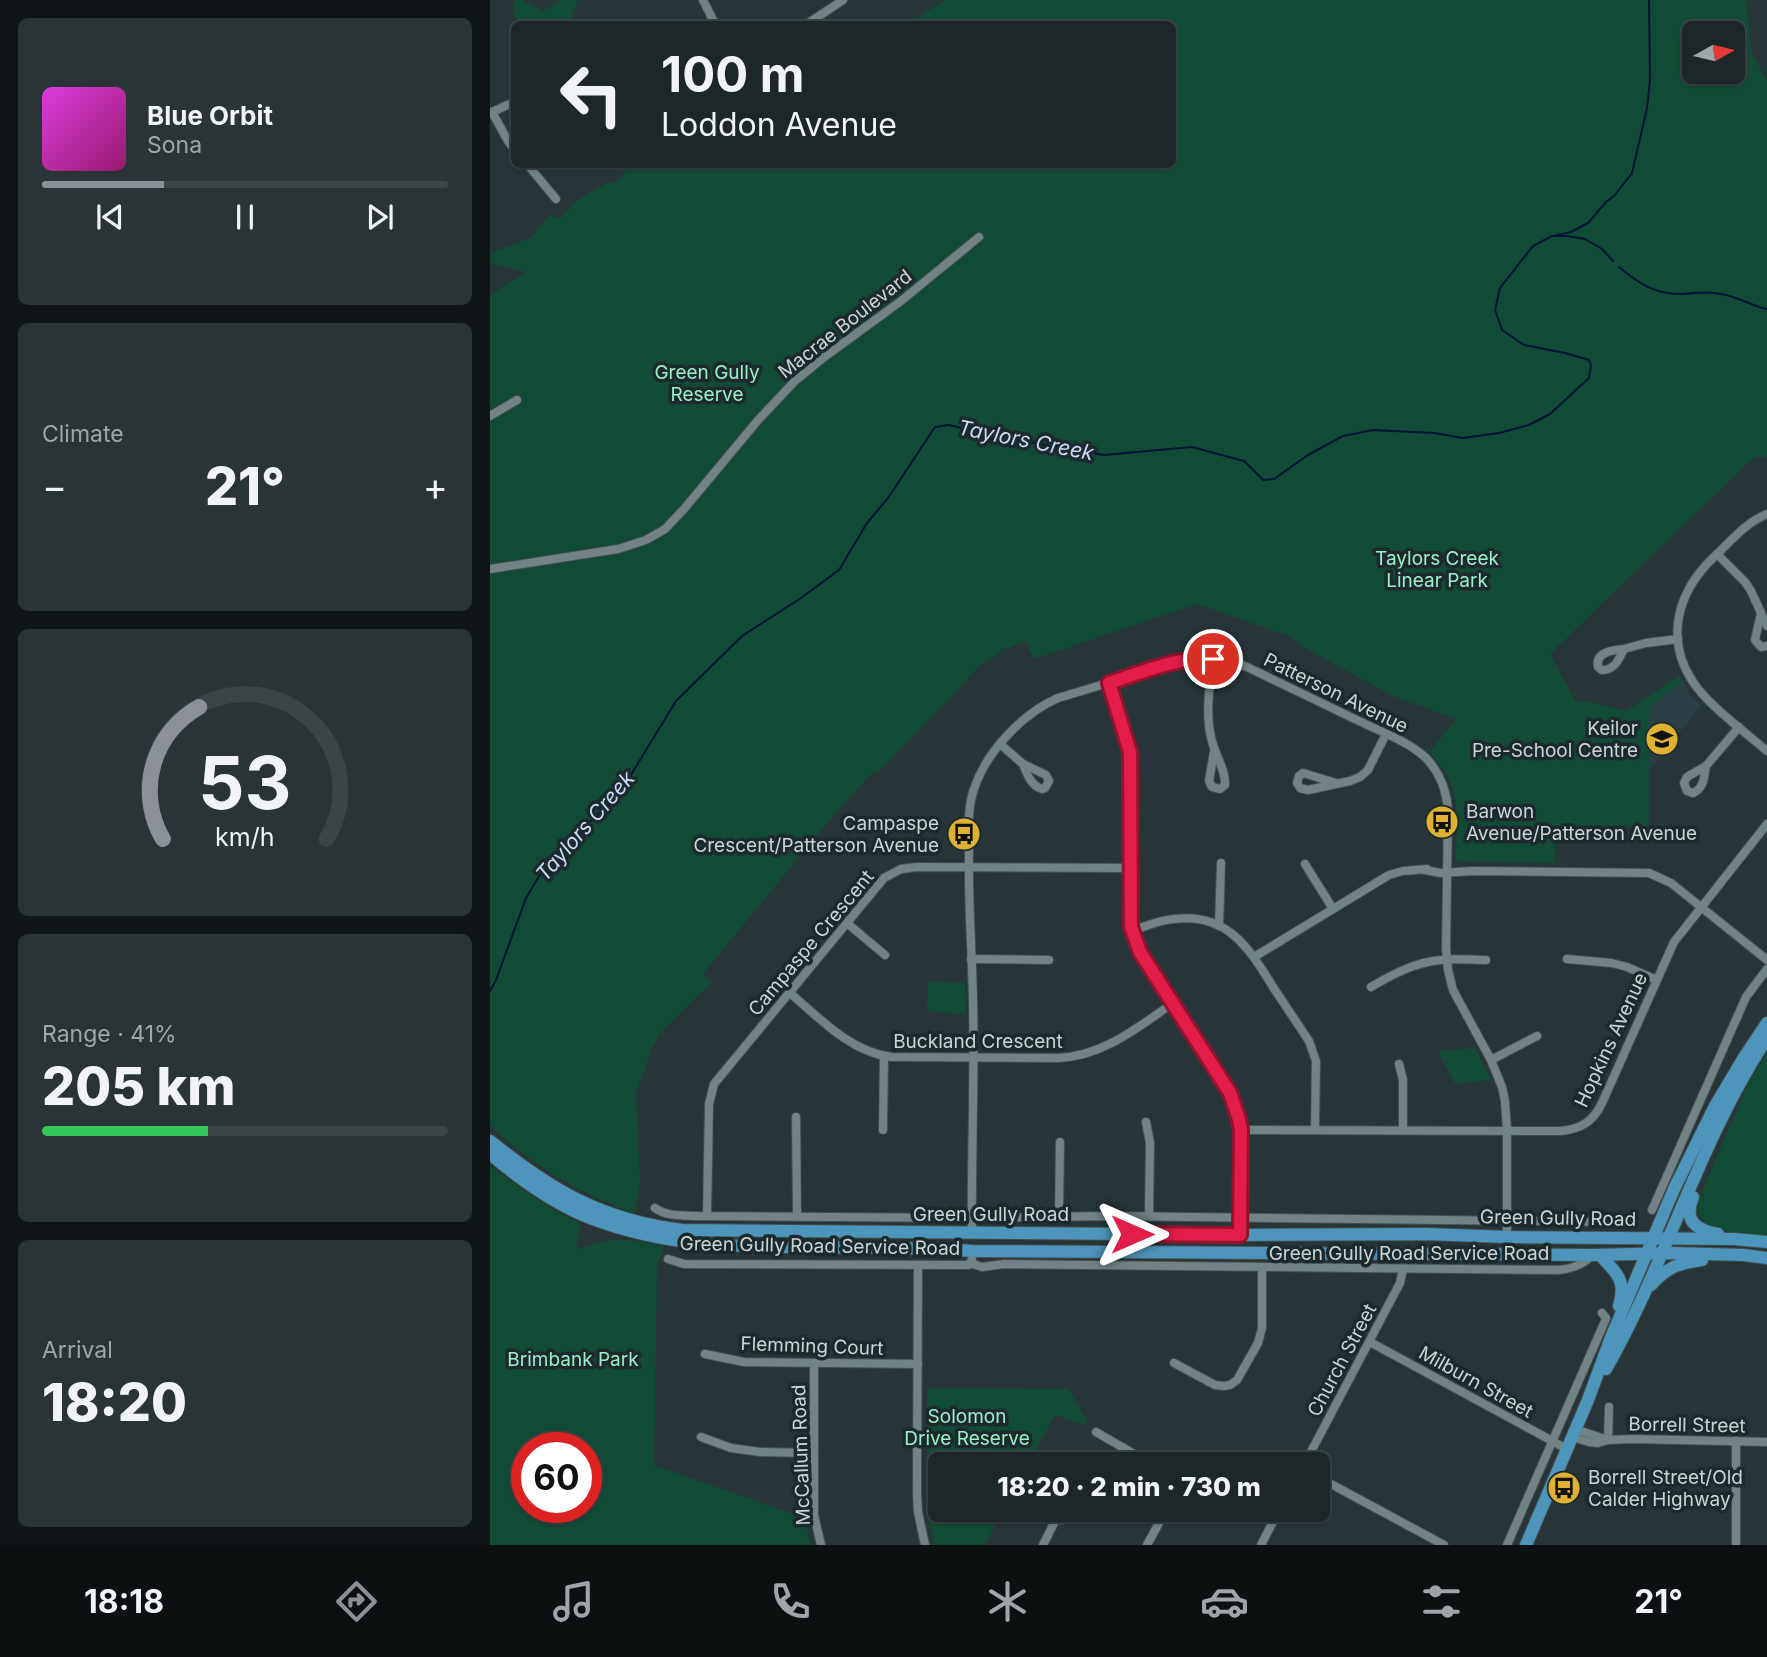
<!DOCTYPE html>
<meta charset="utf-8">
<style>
:root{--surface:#1d272a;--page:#2a3336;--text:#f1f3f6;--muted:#a0a5a8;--line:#3b4447;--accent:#8c9099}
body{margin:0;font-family:Inter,sans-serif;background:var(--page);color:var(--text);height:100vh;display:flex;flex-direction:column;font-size:26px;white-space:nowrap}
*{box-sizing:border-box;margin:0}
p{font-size:23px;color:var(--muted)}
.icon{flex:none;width:38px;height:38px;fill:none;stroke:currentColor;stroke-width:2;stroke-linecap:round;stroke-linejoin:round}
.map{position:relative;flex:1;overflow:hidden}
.sheet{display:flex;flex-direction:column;gap:18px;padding:18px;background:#101517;width:490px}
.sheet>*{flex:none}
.hud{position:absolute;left:21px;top:21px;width:665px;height:147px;border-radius:10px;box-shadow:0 2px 5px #0004,0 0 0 2px var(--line);background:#1d272a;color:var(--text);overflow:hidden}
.needle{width:46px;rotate:82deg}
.tools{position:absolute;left:1192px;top:21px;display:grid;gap:14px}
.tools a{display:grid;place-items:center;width:63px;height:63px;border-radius:10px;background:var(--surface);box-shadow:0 2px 5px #0004,0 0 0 2px var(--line);font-size:35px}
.speed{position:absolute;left:21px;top:1432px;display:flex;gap:14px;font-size:35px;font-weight:700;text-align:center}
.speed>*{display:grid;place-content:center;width:91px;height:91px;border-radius:50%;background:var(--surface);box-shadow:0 2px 5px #0004,0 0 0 2px var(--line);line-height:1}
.speed .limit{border:10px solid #d22;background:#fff;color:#111}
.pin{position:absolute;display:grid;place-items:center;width:60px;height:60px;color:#fff;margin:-30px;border:4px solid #fff;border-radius:50%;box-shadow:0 2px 7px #0007}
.me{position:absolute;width:77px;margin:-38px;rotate:90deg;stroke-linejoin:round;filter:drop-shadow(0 0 5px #0008)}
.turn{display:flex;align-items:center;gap:24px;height:147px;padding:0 35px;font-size:32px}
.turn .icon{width:91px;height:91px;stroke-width:2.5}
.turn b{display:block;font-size:49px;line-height:60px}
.big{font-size:52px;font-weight:800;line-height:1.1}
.sheet .card{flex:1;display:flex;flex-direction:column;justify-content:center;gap:10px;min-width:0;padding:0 24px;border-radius:10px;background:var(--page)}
.sheet .dial{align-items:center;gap:0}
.dial svg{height:182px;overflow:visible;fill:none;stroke:var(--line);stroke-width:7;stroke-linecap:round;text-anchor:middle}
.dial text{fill:var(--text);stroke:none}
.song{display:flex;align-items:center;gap:21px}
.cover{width:84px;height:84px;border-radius:10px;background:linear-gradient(135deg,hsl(300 70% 55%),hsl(320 70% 35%))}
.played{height:7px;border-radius:4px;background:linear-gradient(90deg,var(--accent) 30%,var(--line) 30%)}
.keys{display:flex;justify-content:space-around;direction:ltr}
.heat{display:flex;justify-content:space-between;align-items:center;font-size:38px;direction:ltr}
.charge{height:10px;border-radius:5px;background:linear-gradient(90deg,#34c759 41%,var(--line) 0)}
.trip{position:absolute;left:438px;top:1452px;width:402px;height:70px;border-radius:10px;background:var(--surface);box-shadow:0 2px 5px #0004,0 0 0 2px var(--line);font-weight:800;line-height:70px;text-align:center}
.tab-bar{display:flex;height:112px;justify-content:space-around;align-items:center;background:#0c1011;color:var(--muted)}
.tab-bar .icon{width:49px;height:49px}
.tab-bar .selected{color:var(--accent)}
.tab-bar b{font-size:32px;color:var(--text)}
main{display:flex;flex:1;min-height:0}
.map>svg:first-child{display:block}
</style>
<main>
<section class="sheet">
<div class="card">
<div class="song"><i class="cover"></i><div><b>Blue Orbit</b><p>Sona</p></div></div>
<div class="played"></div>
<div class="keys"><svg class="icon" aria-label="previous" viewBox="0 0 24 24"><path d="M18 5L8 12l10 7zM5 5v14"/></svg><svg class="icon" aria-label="pause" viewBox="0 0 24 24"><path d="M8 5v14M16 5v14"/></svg><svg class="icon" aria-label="next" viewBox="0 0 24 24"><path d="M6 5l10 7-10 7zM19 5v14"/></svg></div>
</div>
<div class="card"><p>Climate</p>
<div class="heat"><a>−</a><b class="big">21°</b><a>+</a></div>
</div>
<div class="card dial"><svg viewBox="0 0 100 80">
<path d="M14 69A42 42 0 1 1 86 69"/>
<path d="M14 69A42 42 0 0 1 30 11" stroke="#8c9099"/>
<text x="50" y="56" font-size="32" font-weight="700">53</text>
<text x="50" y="72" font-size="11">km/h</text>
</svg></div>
<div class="card"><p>Range · 41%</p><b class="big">205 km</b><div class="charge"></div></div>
<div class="card"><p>Arrival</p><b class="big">18:20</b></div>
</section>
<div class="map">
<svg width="1277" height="1545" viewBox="0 0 1277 1545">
<rect width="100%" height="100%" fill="#273438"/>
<path fill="#293f44" d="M1193,681L1199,694L1211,706L1159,769V708Z"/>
<g fill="#124b35" fill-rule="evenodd">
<path d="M25,0H31L53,11L71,0H88L78,24H27L23,8Z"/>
<path d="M455,0H1256L1262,53L1277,81V457H1264L1060,654L1086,702L1098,701L1136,711L1190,675L1193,681L1159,708V827L1065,826V863L966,861C966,837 970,808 961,784C956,772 948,762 940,752L966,719L903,696L808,644V642L793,632L792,634L707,604L544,659L535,641L516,649L514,647L504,658L489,665L471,687L386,774L384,771L342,817L213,974L222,982L171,1032L163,1046L146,1093L150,1184L145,1214C91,1194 42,1166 0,1125V295L36,272L0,263V253L42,237L59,215L68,218L73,217V214L81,208L83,203L120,181L126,184L140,165L682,164V24H417ZM1204,33H1242V72H1204Z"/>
<path d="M438,981L475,983V1014L444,1012L443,1011L437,1010Z"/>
<path d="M985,1048L1001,1080L965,1084L948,1051Z"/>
<path d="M1277,1053V1237C1259,1234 1214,1233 1208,1212C1207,1209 1208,1205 1208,1201L1259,1082Z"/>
<path d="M0,1165C28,1187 57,1207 90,1223L87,1250C121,1235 138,1239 174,1246L168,1262L167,1270L164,1465L314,1518L321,1545H0ZM37,1447H96V1507H37Z"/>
<path d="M437,1388L579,1389L597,1421L594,1425L565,1415L538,1465H450V1510H513L495,1545H444L437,1510Z"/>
</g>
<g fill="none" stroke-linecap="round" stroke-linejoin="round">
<g stroke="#051436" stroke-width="2">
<path d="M1067,235L1081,232L1098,223L1116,202L1125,195L1142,173L1157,108L1160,80L1159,0"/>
<path d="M1129,267C1148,283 1166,295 1192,294C1207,293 1221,291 1236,295C1250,298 1262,306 1277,309"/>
<path d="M0,991L6,980L36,898L54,868L106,816L139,778L186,701L252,636L311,598L349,570L377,523L398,498L445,427L459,425L510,437L614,455L702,447L754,461L773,480L784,479L818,455L853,436L883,430L944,433L973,438L1009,433L1039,425L1060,414L1099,378L1101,365L1099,360L1075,353L1034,345L1012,330L1005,310L1010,288L1043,246L1062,236H1077L1095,239L1112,249L1123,261"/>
</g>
<defs>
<g id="minor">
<path d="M213,0L225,24"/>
<path d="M317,24L353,0"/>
<path d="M2,112L18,141L24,149"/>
<path d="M0,113L24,102"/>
<path d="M37,164L66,199"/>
<path d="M0,416L27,400"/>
<path d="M1277,514C1255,523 1241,541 1224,557C1188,591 1174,638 1203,682C1218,705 1255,732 1277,751"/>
<path d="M1227,554L1255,582L1261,591L1277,626"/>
<path d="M0,569L128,549L156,540L175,529L194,509L269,419L304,382L333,358L411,301L489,237"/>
<path d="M1271,613L1265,640L1271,647L1277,646"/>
<path d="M1134,649C1129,659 1125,670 1112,670L1108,667C1105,652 1123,650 1134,649Z"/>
<path d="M1134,649L1156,643L1188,639"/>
<path d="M723,659C720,684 715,712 721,737C724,754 736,769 735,785L730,789L722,787L719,781L724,752"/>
<path d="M619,683L640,752V908L641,927L650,952L740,1093L748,1117L751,1130L750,1235"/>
<path d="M510,744L533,764L556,775L559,781L555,788L552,789C541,786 537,774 533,764"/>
<path d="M1216,766C1214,778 1214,788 1203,793L1197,791L1194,783L1197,777Z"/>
<path d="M1216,766L1249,727"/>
<path d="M846,783L813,773L809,776L807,783L810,788L818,790L860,781L870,777L878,770L896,734"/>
<path d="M815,864L843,909"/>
<path d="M934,870L951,873L982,871L1159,873L1181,883L1277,960"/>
<path d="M358,924L395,955"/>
<path d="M729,926L731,863"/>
<path d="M642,931C656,926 669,920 684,919C737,912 759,948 783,987C795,1005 807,1023 819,1041L826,1061L825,1129"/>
<path d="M764,957L899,875L913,871L937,869"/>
<path d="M481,959L559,960"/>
<path d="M1077,959L1122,963L1137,967L1167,980"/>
<path d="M881,987C903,974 926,962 951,960C965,958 981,960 996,960"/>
<path d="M300,993C329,1018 362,1053 402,1057L568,1058C613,1056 647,1028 683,1003"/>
<path d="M1001,1060L1047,1036"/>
<path d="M909,1064L913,1080V1130"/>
<path d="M306,1117L307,1216"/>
<path d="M656,1122L660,1143L659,1216"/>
<path d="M393,1130L394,1057"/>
<path d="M751,1130L1070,1131C1091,1129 1103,1122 1112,1103L1184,942L1277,824"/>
<path d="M165,1208C177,1217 194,1215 208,1216L482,1218L620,1216L1131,1222"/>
<path d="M1162,1210L1256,997L1277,969"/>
<path d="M217,1216L219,1104L224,1084L394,878L411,869L427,867L640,868"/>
<path d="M569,1216L570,1142"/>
<path d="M482,1233C481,1156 485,1078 483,1000C482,951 478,901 479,852C479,831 477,809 484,789C496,752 533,713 568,698C591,691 613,685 636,677C678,664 713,649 757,667C794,685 832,703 869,721C891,732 918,741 936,758C950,773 957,791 958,812L956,948L958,970L963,990L1001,1060L1012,1087L1015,1101L1017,1131V1237"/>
<path d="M178,1259L194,1264L470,1265H479L482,1259"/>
<path d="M480,1263L492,1267L514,1264L1068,1270C1082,1269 1092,1265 1103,1255"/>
<path d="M428,1265L427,1493L428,1512L435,1545"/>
<path d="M880,1342L1077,1449"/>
<path d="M215,1354L254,1362L428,1364"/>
<path d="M684,1363L725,1385L734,1386L740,1385L747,1380L768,1343L772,1328V1268"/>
<path d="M324,1364V1515L331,1545"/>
<path d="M1085,1429L1115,1439"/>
<path d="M606,1432L663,1465"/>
<path d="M211,1437L241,1448L270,1452L323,1453"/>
<path d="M1082,1437L1099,1442L1108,1443L1118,1440L1143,1439L1277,1442"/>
<path d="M1118,1440L1119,1407"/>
<path d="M814,1465L910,1283L913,1269"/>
<path d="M828,1477L954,1545"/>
<path d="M558,1510L566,1519L573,1520"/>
<path d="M553,1545L566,1519"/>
<path d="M657,1545L676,1510"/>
<path d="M771,1545L789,1510"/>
<path d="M1017,1545L1115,1321L1116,1318L1112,1313"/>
<path d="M1246,1545V1441"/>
</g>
<g id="primary">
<path d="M0,1141C63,1191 111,1220 192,1230L750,1235L937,1234L1017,1237L1244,1239L1277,1242"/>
<path d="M0,1154C31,1180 65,1205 103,1219C175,1246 242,1247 318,1247C373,1248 427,1247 482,1251L1103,1255L1181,1253L1254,1255L1277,1258"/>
<path d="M1203,1197C1193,1221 1206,1230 1228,1234"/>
<path d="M1110,1255C1126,1273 1137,1279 1129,1306"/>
<path d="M1161,1285C1177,1267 1189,1263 1212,1260"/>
<path d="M1116,1369C1177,1262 1209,1141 1277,1038"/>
<path d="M1036,1545L1098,1400L1120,1340L1184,1189L1225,1106L1253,1059L1277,1023"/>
</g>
</defs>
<use href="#minor" stroke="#445052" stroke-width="10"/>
<use href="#primary" stroke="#445052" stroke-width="14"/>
<use href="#minor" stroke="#728285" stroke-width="8"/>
<use href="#primary" stroke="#4d95ba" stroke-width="12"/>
</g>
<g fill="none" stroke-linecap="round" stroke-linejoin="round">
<defs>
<path id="route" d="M642,1234L750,1235L751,1130L748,1116L740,1093L650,952L641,927L640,752L619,683C653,672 687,657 723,659"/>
</defs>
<use href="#route" stroke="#92132f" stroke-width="18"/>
<use href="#route" stroke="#e11d48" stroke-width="12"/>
</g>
<defs>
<symbol id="school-disc" viewBox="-11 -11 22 22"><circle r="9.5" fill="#deb133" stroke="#1d2a2d"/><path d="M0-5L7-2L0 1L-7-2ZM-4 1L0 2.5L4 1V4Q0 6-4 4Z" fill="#111"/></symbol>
<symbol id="bus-disc" viewBox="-11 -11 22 22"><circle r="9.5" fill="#deb133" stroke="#1d2a2d"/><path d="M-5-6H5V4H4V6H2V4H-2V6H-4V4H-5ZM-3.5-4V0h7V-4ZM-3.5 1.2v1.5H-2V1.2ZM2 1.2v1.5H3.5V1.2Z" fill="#111"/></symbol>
</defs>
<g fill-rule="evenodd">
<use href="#school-disc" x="1153" y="720" width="38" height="38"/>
<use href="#bus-disc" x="933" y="803" width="38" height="38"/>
<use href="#bus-disc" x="455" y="815" width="38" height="38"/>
<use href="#bus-disc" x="1055" y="1469" width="38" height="38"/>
</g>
<g text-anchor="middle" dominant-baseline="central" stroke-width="7" stroke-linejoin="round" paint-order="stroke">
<g font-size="19" fill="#ccd4d6" stroke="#1d2a2d">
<text transform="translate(355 324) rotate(-38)">Macrae Boulevard</text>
<text transform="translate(846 693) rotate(26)">Patterson Avenue</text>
<text transform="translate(321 943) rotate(-50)">Campaspe Crescent</text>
<text transform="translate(1121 1040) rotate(-65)">Hopkins Avenue</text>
<text x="488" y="1041">Buckland Crescent</text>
<text x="501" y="1214">Green Gully Road</text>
<text transform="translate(1068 1218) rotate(1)">Green Gully Road</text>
<text transform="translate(330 1246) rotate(1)">Green Gully Road Service Road</text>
<text x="919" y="1253">Green Gully Road Service Road</text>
<text transform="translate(322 1346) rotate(2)">Flemming Court</text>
<text transform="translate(852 1360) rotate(-62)">Church Street</text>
<text transform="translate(986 1382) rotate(29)">Milburn Street</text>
<text transform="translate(1197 1425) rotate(1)">Borrell Street</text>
<text transform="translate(311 1455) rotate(-92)">McCallum Road</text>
</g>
<g font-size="19" fill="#9aefc7" stroke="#1d2a2d">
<text x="217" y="372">Green Gully<tspan x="217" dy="22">Reserve</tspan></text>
<text x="947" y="558">Taylors Creek<tspan x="947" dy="22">Linear Park</tspan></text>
<text x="83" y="1359">Brimbank Park</text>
<text x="477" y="1416">Solomon<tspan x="477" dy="22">Drive Reserve</tspan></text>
</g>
<g font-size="19" fill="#ccd4d6" stroke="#1d2a2d" text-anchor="end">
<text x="1148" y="728">Keilor<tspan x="1148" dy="22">Pre-School Centre</tspan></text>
<text x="976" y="811" text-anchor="start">Barwon<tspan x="976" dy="22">Avenue/Patterson Avenue</tspan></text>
<text x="449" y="823">Campaspe<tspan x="449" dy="22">Crescent/Patterson Avenue</tspan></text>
<text x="1098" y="1477" text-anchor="start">Borrell Street/Old<tspan x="1098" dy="22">Calder Highway</tspan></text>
</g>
<g font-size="21" font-style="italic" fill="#ccdaf5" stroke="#1d2a2d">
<text transform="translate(536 440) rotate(11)">Taylors Creek</text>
<text transform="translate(95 826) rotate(-49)">Taylors Creek</text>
</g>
</g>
</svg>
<div class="tools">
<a><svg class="needle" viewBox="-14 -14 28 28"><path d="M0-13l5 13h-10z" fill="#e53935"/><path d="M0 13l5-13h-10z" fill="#a0a5a8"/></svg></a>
</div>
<div class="speed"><div class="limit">60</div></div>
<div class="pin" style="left:723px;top:659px;background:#d93025"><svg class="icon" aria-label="arrive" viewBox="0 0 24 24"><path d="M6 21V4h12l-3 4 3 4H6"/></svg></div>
<svg class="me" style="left:642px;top:1234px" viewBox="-20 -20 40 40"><path d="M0-17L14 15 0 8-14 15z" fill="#e11d48" stroke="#fff" stroke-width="4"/></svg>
<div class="trip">18:20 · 2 min · 730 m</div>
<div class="hud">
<div class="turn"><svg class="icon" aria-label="left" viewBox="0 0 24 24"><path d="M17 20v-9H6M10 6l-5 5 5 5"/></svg><div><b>100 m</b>Loddon Avenue</div></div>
</div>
</div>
</main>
<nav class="tab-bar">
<b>18:18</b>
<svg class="icon selected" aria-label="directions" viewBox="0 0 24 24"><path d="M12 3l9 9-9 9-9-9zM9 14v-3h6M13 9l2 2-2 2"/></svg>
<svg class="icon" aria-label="music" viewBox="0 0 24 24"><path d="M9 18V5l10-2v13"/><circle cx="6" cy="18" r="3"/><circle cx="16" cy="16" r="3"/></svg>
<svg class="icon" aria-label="phone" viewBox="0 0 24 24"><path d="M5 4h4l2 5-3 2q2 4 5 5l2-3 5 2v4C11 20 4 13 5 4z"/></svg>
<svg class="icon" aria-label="climate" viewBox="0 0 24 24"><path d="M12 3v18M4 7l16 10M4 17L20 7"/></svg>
<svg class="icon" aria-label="car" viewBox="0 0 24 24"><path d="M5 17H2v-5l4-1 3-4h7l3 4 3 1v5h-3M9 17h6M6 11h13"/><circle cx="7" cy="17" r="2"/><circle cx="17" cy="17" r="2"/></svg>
<svg class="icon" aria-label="filters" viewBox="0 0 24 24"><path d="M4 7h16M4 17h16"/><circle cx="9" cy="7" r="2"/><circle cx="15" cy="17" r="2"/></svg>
<b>21°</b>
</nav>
